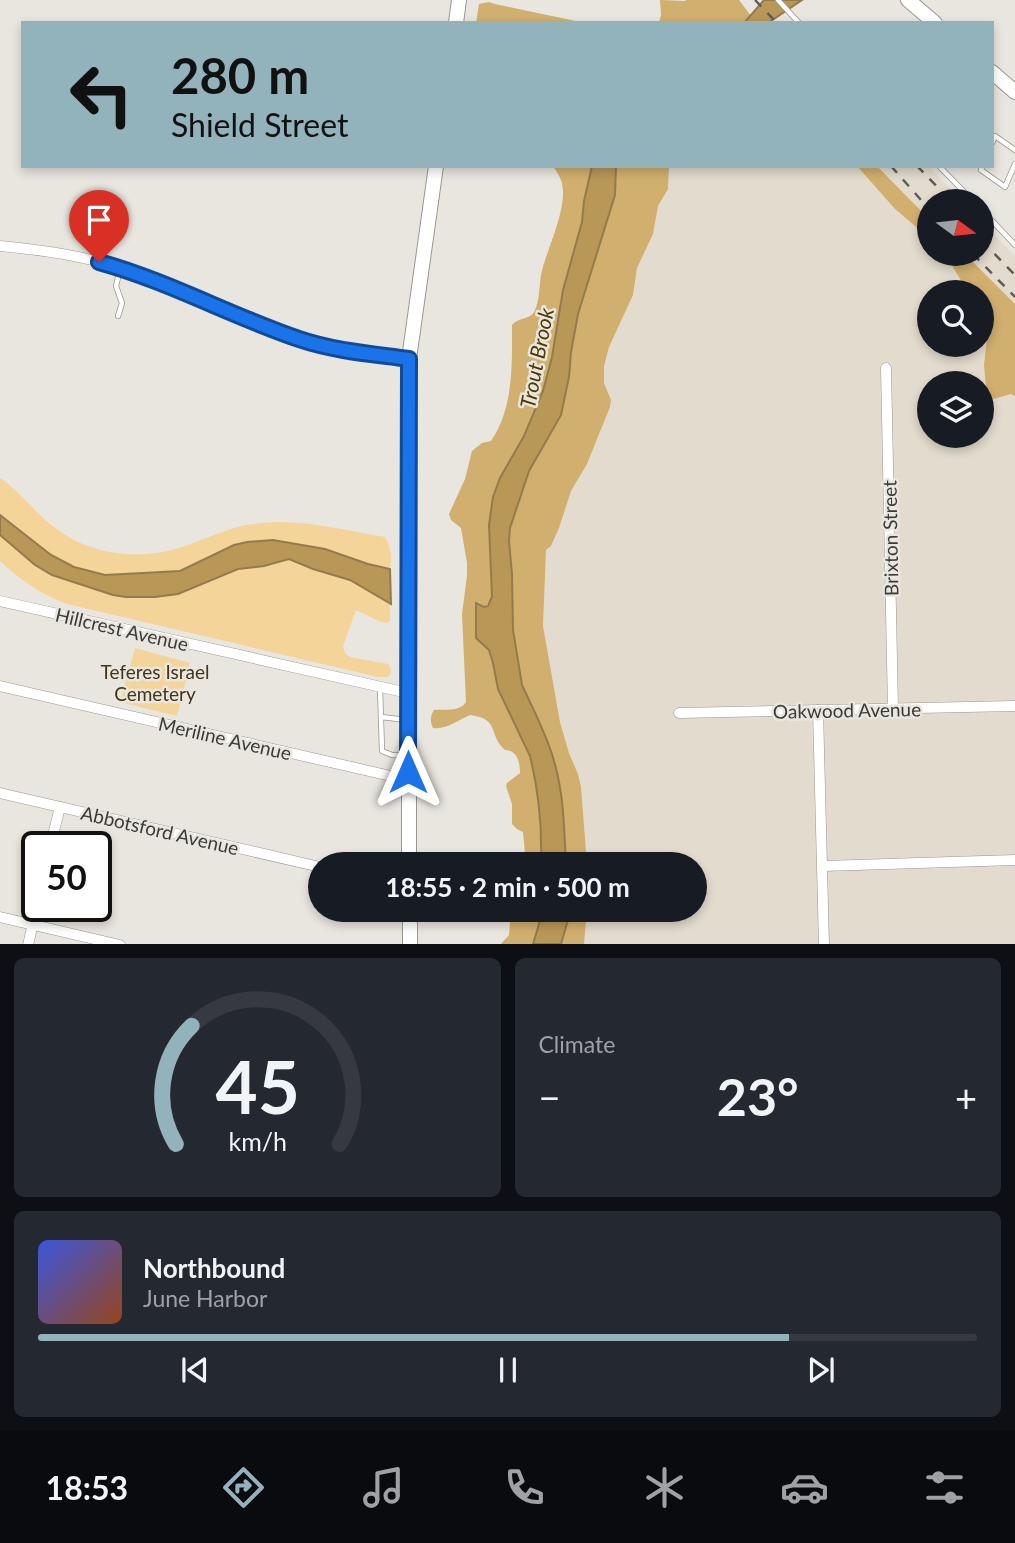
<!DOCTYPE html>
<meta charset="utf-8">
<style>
:root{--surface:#171b24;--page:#242831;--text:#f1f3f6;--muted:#9ea1a6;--line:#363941;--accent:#92b2bc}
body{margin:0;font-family:Lato,sans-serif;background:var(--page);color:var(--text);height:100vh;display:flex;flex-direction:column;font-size:26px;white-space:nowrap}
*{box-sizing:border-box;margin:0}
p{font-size:23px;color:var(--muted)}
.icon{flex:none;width:38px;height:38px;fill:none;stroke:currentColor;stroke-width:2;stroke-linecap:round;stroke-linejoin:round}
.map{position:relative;height:944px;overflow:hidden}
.panel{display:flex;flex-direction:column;gap:14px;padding:14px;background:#0d0f14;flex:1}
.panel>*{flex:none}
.guide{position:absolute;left:21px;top:21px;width:973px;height:147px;border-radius:0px;box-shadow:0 4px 10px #0003;background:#92b2bc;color:#111;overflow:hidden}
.needle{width:46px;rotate:105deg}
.tools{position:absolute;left:917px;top:189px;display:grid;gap:14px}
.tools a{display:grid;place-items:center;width:77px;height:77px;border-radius:50%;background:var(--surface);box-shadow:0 4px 10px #0003;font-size:35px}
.speed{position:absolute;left:21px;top:831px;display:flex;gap:14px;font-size:35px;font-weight:700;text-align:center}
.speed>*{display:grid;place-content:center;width:91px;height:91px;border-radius:50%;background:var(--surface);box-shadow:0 4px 10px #0003;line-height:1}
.speed .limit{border:4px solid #111;border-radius:10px;background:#fff;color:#111}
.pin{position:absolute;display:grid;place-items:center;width:60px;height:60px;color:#fff;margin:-72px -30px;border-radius:50% 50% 50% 0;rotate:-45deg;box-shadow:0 0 7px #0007}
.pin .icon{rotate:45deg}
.me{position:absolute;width:77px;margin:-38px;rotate:0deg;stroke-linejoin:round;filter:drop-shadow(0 0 5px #0008)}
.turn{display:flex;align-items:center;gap:24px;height:147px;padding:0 35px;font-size:32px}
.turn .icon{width:91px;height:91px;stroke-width:2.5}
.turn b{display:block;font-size:49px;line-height:60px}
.big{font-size:52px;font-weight:700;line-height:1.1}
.panel .tile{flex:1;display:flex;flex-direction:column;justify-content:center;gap:10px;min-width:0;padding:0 24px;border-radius:10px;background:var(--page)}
.panel .dial{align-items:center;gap:0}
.dial svg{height:182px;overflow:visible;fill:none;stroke:var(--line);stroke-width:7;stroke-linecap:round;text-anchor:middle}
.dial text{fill:var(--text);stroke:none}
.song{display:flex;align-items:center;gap:21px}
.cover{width:84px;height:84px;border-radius:10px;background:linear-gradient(135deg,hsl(230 70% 55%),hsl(20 70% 35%))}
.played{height:7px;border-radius:4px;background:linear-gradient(90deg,var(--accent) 80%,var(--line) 80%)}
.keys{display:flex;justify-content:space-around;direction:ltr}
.heat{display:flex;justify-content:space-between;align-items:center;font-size:38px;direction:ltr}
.panel .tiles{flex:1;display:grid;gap:14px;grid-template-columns:1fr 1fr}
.tile:last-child{grid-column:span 2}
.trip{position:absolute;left:308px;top:852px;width:399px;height:70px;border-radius:35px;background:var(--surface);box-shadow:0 4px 10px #0003;font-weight:700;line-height:70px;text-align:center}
.tabs{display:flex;height:112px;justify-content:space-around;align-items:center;background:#090b0e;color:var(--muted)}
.tabs .icon{width:49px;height:49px}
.tabs .current{color:var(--accent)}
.tabs b{font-size:32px;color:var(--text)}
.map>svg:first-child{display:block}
</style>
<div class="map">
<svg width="1015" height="945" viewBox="0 0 1015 945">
<rect width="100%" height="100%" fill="#e9e6df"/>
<g fill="#e3dbcd" fill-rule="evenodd">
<path d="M669,166H857L895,209L929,238V254H945L968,292H929V345H982V322L987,337L984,365L990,399L1011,394L1015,396V944H584L587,910H695V864H587L581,787L578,774L569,753L560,722L543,626L546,550L551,546L559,528L571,491L587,464L610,407L604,383V366L609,347L633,295L637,268L653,234L658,206L668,189ZM929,383H982V436H929Z"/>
<path d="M878,166H928L962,201H929V219Z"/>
<path d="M982,222L1015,256V304L965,254H982Z"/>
</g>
<g fill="#f4d499">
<path d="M0,478C16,488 26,502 39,514C50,525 64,535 78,542C104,554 138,558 167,551C191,546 213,534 237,527C249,524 262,523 274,522C311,521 349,531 385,537C391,547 392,557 390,568L368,564L325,549L273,540L247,542L234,545L180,571L105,575L74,567L51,555L0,515Z"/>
<path d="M0,535L35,565L126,597H155L178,594L238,569L264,566L289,559L313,569L350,580L390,603V621L387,623L381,622L356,610L343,646L345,653L350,657L388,664L391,669L390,675L387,677H378L67,604C42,595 19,579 0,561Z"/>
<path d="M135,648L190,663L177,716L120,702Z"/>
</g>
<g fill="#d1af6e">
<path d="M660,0L684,1L687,0H739L751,16L744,23H659L661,15Z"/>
<path d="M489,2L495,4L585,23H476L479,4Z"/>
<path d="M553,166H592L584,201L582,222L563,290L552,357L543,391L524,436L500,478L493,497L489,525L492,597L490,603L484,607L476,638L489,650L493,663L498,689L530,756C539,792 540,828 541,864H526L523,832L517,829L512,824V804L506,786L507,783L520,773C520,762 517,750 505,750C487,734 501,719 470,715C458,720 446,730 433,728C430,722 430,716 434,710C445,709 460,712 466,702L462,614L467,576V563L461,528L451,520L449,514L465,479L472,451L482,443L491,441C514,407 512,364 512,325C518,317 530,320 534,312C540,301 539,286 541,275C546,249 570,206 561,180C559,175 556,171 553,166Z"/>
<path d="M616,166H669L668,189L658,206L653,234L637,268L633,295L609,347L604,366V383L611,400L610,407L587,464L571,491L559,528L551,546L546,550L543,626L560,722L569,753L578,774L581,787L587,864H566L559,780L550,749L522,685L519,671L513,630L512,574L509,535L517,503L529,471L561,415L569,377L571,352L578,314L615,195Z"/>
<path d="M857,166L878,167L929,219V238L895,209Z"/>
<path d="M945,254H965L1015,304V396L1011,394L990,400L987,398L984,365L987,337L982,322V292H968Z"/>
<path d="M511,910H540L539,924L533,944L500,945L509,935Z"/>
<path d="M569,910H587L584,944L561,945L568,920Z"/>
</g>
<g fill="#b99757" stroke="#947b4e" stroke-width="2">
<path d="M764,0H802L768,23H744Z"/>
<path d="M592,166H616L615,195L578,314L571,352L569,377L561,415L529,471L510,528L509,541L512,574L513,630L522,685C533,709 547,735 554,761C564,794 564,830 566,864H541C542,828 539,792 530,756L498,689L493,663L489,650L476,638V603L484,607L488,606L492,597L489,525L493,497L500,478L524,436L543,391L552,357L563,290L582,222L584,201Z"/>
<path d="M0,515L51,555L74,567L105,575L180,571L234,545L247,542L273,540L325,549L368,564L390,569L391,604L350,580L313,569L289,559L264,566L238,569L178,594L155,597H126L113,595L52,575L35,565L0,535Z"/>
<path d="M540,910H569L568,920L561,944H533L539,924Z"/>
</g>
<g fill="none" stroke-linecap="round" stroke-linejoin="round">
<defs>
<g id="lane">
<path d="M778,0L799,23"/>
<path d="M992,143L995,136L1015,150"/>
<path d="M939,166L973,201"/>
<path d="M982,166L981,170L1005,187L1015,164"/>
<path d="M982,210L1015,245"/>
<path d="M118,316L122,303L116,286L120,269"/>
<path d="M380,688L382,751L392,755L407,756"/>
<path d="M381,717L407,720"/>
</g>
<g id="street">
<path d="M0,246C41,250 81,255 120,268C181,288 238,319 299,339C334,351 373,354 409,359"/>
<path d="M886,368L893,709"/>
<path d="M0,601L408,693"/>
<path d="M0,686L408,780"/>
<path d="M818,710L824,945"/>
<path d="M679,713L1015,706"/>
<path d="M0,793L320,867"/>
<path d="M50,847L60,807"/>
<path d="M823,866L1015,860"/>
<path d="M0,917L120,945"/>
<path d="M28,945L37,906"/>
</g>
<g id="secondary">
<path d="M908,0L935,23"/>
<path d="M456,23L459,0"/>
<path d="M992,72L1015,92"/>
<path d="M409,864V359L436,166"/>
<path d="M410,910V945"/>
</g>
</defs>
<use href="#lane" stroke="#9a9790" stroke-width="6"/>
<use href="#street" stroke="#9a9790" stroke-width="11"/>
<use href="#secondary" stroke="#9a9790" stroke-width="16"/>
<use href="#lane" stroke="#fff" stroke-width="4.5"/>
<use href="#street" stroke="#fff" stroke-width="10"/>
<use href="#secondary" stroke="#fff" stroke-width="14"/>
<g stroke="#5e5c59" stroke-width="2.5" stroke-dasharray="9 9" stroke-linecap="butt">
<path d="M755,0L777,23"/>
<path d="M891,166L929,209"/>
<path d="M917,166L951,201"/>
<path d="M982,241L1015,275"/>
<path d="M973,254L1015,297"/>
</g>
</g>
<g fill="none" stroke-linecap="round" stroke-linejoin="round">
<defs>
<path id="route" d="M99,262C168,281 231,316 299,339C334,351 373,354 409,359L408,772"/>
</defs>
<use href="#route" stroke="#114b97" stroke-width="18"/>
<use href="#route" stroke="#1a73e8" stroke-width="12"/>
</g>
<g text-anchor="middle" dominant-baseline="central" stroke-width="5" stroke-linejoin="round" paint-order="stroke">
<g font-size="19" fill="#3c3b38" stroke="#e9e6df">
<text transform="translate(890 538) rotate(-91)">Brixton Street</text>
<text transform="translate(122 629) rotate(13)">Hillcrest Avenue</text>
<text transform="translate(847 710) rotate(-1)">Oakwood Avenue</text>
<text transform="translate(225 738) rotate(13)">Meriline Avenue</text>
<text transform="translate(160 830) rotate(13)">Abbotsford Avenue</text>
</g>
<g font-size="19" fill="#433417" stroke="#e9e6df">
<text x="155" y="671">Teferes Israel<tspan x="155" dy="22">Cemetery</tspan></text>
</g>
<g font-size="21" font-style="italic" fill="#4f3801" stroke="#e9e6df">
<text transform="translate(536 358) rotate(-79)">Trout Brook</text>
</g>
</g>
</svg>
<div class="tools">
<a><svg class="needle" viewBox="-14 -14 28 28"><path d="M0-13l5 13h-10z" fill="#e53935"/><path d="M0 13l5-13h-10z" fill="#9ea1a6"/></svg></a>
<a><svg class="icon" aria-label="search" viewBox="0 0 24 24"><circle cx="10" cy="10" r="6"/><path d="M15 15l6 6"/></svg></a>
<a><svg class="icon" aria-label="layers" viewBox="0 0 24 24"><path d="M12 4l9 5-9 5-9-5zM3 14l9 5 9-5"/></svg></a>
</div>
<div class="speed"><div class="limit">50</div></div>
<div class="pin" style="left:99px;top:262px;background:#d93025"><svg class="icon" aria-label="arrive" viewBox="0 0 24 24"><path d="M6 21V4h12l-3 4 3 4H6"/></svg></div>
<svg class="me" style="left:408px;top:772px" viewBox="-20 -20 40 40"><path d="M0-17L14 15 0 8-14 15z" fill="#1a73e8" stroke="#fff" stroke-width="4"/></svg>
<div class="trip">18:55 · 2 min · 500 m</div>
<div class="guide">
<div class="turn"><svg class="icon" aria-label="left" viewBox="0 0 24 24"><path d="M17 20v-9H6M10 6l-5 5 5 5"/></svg><div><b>280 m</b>Shield Street</div></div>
</div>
</div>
<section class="panel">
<div class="tiles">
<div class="tile dial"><svg viewBox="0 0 100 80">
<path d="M14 69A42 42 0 1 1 86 69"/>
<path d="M14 69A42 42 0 0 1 21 17" stroke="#92b2bc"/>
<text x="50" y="56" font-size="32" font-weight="700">45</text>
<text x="50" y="72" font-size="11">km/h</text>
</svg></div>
<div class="tile"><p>Climate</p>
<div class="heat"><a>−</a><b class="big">23°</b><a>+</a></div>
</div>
<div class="tile">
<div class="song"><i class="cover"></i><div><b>Northbound</b><p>June Harbor</p></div></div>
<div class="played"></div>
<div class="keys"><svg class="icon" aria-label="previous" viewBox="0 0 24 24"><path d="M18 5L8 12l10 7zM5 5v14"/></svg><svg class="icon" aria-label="pause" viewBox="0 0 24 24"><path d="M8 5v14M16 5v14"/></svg><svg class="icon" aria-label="next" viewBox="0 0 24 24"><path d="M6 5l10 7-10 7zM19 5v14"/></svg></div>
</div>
</div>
</section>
<nav class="tabs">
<b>18:53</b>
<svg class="icon current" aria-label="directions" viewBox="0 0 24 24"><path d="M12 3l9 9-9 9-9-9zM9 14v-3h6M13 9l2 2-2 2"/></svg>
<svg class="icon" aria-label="music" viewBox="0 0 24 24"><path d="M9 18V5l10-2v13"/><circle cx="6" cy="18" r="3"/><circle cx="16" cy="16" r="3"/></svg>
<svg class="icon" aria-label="phone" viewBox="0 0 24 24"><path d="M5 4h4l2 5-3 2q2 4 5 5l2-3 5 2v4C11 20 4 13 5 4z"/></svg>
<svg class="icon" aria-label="climate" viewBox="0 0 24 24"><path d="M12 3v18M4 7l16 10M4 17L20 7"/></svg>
<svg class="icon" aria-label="car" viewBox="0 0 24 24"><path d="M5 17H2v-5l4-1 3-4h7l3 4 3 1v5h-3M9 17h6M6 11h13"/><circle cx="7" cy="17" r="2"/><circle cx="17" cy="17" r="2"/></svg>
<svg class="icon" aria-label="filters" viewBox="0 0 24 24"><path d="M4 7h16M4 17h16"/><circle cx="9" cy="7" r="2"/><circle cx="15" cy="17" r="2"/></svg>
</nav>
